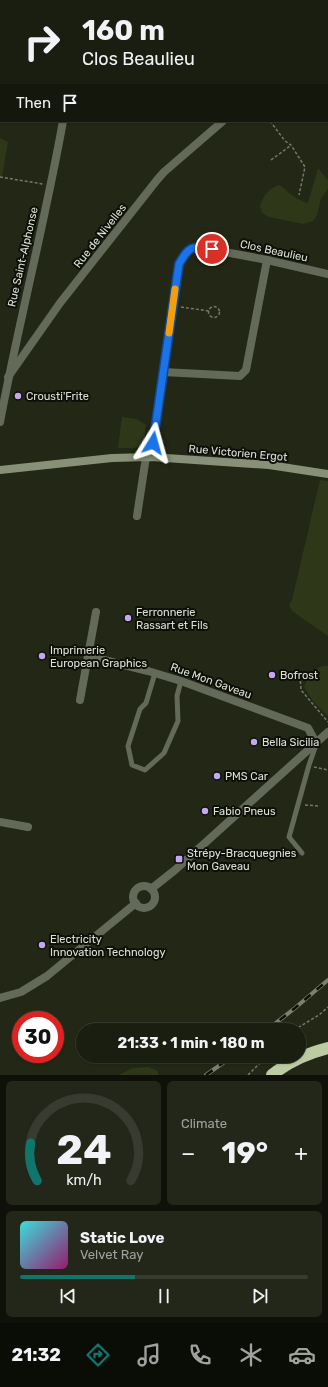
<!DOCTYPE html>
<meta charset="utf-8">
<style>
:root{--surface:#1a1e10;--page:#232719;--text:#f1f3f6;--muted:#9fa29f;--line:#383c30;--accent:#0f766e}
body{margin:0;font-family:Rubik,sans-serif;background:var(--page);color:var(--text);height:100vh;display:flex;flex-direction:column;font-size:15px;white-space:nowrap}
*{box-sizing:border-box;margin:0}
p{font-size:13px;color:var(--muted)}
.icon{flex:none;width:22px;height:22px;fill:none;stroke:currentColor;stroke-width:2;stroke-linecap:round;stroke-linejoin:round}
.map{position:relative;height:1075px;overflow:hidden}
.drawer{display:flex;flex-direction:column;gap:6px;padding:6px;background:#0e1009;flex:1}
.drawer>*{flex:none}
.top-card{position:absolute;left:0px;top:0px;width:328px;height:122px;box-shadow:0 1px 3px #0004,0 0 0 1px var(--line);background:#1a1e10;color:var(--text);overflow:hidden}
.speed{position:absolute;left:12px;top:1011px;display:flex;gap:8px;font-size:20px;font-weight:700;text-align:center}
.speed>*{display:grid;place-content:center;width:52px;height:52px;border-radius:50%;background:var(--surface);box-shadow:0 1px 3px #0004,0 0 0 1px var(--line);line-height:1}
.speed .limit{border:6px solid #d22;background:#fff;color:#111}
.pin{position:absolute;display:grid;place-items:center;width:34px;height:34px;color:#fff;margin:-17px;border:2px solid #fff;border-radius:50%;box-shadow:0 1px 4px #0007}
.me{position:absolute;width:44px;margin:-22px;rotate:8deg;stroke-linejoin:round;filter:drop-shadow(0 0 3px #0008)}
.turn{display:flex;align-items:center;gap:14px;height:84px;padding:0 16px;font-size:18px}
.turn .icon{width:52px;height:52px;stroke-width:2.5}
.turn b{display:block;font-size:28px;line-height:34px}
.then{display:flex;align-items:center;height:38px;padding:0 16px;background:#0003;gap:8px;font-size:15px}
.big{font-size:30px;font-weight:700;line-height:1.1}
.drawer .card{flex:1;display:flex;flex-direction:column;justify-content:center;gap:6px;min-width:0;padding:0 14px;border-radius:6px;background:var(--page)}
.drawer .dial{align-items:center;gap:0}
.dial svg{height:104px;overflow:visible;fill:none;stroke:var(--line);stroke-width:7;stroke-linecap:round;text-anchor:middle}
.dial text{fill:var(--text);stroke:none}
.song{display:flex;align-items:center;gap:12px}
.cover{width:48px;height:48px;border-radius:6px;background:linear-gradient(135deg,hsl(180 70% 55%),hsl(320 70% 35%))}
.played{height:4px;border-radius:2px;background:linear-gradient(90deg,var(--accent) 40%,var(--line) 40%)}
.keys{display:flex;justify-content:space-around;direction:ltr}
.heat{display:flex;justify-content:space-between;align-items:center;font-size:22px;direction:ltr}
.drawer .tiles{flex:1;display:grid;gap:6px;grid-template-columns:1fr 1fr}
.card:last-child{grid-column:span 2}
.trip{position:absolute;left:76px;top:1023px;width:230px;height:40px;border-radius:20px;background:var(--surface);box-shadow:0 1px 3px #0004,0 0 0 1px var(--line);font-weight:700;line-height:40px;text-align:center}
.menu{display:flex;height:64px;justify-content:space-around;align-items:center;background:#0a0c06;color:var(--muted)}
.menu .icon{width:28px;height:28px}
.menu .active{color:var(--accent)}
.menu b{font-size:18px;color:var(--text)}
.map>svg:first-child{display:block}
</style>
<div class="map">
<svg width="328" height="1075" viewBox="0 0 328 1075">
<rect width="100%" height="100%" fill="#222815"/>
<g fill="#2e3818">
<path d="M0,138L8,142L2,177H0Z"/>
<path d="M318,168L328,180V189L321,198L317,215L313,221L303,224L269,217L262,213L260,206C264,195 268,189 279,185C283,187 286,190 290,194C294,197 303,202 308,203Z"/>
<path d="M122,417L136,419L146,425C143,450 142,448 118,448Z"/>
<path d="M320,480L328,481V636L292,611L289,605L292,600Z"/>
<path d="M323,666H328V716L313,701L304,687C309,676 311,670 323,666Z"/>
<path d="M148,1067L158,1071V1075H119L133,1068Z"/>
</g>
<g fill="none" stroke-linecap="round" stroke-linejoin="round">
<g stroke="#747969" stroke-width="1.5" stroke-dasharray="3 2" stroke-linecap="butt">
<path d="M270,121L285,141L291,145L305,167L299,195"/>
<path d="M271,160L290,146"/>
<path d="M0,177L43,184"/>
<circle cx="214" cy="312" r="5.5"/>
<path d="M181,307L209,311"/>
<path d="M300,676L301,690L328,722"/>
<path d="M314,767L328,770"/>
<path d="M305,805L319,806"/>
<path d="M294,1030L319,1015L328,1007"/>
<path d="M248,1075L267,1056"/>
</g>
<g stroke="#646a5a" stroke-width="5">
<path d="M155,673L146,703L140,709L128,746L132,765L145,770L164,753L178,721L177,696L181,681"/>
<path d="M302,853L289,837L309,765L316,745"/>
</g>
<g stroke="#646a5a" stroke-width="8">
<path d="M270,0L276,1"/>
<path d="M84,1L85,0"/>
<path d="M327,46L328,47"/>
<path d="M163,372L240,376L246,370L267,260"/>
<path d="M8,377L60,303L157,180L164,172L223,121"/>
<path d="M0,422C19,321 45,222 63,121"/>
<path d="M151,457L179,265L187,251L198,247L267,260L328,274"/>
<path d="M137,516L146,457"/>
<path d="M88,656L148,671L181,681L308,728L316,743"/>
<path d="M80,700L96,612"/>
<path d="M0,822L28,827"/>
<circle cx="144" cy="897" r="11"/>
<path d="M151,889L175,870L328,732"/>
<path d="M0,998L21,992L47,976L136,903"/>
</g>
<path stroke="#889178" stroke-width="8" d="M0,470L112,458L151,457L269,465L328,474"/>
<path stroke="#bdcba3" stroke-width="12" d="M272,1075C288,1062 308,1053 328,1048"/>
<defs>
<g id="rail">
<path d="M267,1030L295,1008L328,980"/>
<path d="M206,1075L233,1056"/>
</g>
</defs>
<use href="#rail" stroke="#7b8070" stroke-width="4"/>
<use href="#rail" stroke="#0d0f08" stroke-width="2.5" stroke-dasharray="8" stroke-linecap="butt"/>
</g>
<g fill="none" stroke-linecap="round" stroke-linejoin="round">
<defs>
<path id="route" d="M153,443L179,264C189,247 191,245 212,249"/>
</defs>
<use href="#route" stroke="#114b97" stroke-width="10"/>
<use href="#route" stroke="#1a73e8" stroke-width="7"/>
<path stroke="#f59e0b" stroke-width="7" d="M169,333L175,289"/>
</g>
<g fill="#c5a6f0" stroke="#0d0f08" stroke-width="1.5">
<circle cx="18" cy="396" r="4"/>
<circle cx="128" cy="618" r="4"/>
<circle cx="42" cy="656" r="4"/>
<circle cx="272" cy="675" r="4"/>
<circle cx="254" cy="742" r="4"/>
<circle cx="217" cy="776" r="4"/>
<circle cx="205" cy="811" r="4"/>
<rect x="175" y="855" width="8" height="8" rx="2"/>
<circle cx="42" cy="945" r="4"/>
</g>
<g text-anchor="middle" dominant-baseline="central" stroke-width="4" stroke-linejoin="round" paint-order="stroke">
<g font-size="11" fill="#dde1d5" stroke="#0d0f08">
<text transform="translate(100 236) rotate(-52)">Rue de Nivelles</text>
<text transform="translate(274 251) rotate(12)">Clos Beaulieu</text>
<text transform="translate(23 257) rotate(-77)">Rue Saint-Alphonse</text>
<text transform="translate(238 453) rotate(5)">Rue Victorien Ergot</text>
<text transform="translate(211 681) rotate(20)">Rue Mon Gaveau</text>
</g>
<g font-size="11" fill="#dde1d5" stroke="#0d0f08" text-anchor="start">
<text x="26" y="396">Crousti'Frite</text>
<text x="136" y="612">Ferronnerie<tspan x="136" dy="13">Rassart et Fils</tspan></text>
<text x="50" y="650">Imprimerie<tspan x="50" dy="13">European Graphics</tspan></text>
<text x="280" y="675">Bofrost</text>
<text x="262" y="742">Bella Sicilia</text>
<text x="225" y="776">PMS Car</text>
<text x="213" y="811">Fabio Pneus</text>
<text x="187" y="853">Strépy-Bracquegnies<tspan x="187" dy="13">Mon Gaveau</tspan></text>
<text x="50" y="939">Electricity<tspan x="50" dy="13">Innovation Technology</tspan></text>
</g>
</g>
</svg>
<div class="speed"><div class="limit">30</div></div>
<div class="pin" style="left:212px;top:249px;background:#d93025"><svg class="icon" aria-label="arrive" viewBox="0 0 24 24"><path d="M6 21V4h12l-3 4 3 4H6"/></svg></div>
<svg class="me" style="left:153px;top:443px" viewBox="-20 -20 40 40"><path d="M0-17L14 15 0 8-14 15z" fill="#1a73e8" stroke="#fff" stroke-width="4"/></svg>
<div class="trip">21:33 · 1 min · 180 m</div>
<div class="top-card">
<div class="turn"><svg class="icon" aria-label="right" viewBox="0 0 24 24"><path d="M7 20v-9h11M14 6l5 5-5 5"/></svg><div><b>160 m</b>Clos Beaulieu</div></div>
<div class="then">Then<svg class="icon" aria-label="arrive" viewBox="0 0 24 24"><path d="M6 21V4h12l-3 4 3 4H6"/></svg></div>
</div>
</div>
<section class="drawer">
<div class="tiles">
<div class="card dial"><svg viewBox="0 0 100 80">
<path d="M14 69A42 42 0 1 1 86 69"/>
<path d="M14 69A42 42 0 0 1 9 40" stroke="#0f766e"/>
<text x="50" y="56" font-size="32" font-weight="700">24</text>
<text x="50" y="72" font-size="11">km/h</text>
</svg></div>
<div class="card"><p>Climate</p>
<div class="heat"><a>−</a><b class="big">19°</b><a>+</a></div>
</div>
<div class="card">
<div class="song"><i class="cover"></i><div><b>Static Love</b><p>Velvet Ray</p></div></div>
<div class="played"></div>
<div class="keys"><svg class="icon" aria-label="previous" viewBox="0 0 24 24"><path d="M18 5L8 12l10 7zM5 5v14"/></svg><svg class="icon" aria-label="pause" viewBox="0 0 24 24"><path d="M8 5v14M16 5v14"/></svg><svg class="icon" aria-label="next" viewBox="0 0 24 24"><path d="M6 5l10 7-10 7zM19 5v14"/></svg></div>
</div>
</div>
</section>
<nav class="menu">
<b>21:32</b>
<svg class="icon active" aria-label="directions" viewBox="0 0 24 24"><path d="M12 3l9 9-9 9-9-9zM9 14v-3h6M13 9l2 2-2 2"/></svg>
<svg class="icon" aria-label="music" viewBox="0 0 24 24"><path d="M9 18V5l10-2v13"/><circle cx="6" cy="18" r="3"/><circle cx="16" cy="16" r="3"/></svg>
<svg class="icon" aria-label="phone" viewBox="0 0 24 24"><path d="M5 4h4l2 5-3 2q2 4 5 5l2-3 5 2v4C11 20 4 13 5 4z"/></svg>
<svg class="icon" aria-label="climate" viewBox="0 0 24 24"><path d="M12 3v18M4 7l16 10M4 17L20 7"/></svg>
<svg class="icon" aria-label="car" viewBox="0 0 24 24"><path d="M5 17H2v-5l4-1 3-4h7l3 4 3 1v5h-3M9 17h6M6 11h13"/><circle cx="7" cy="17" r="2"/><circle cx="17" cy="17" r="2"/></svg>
</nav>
